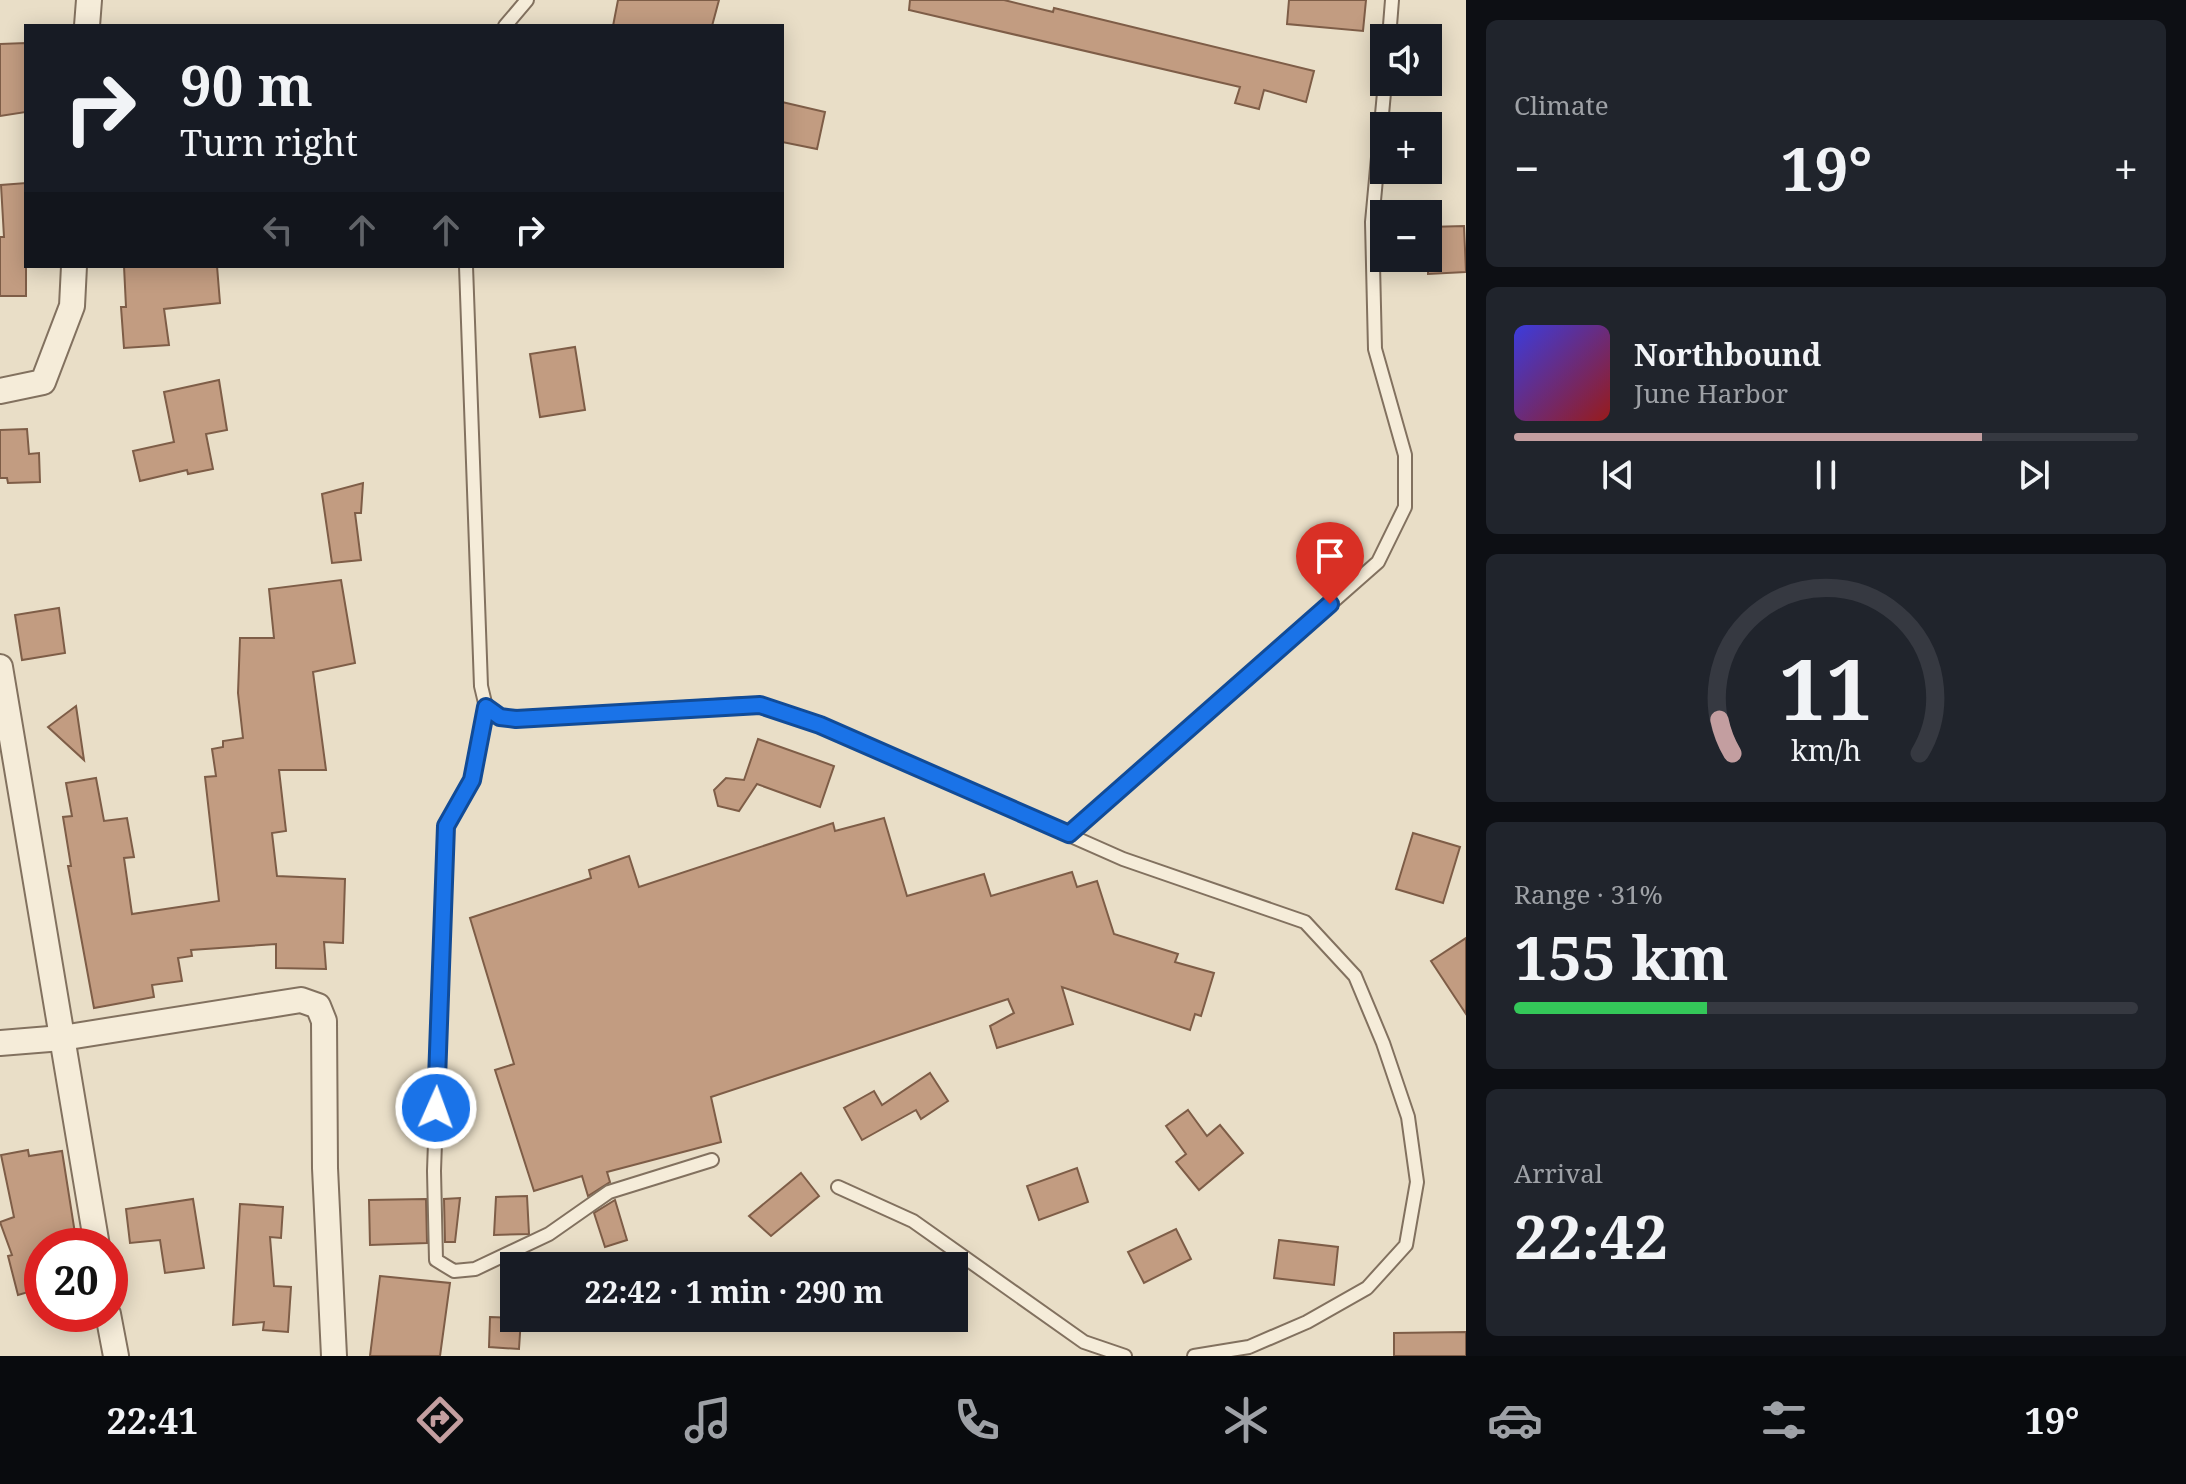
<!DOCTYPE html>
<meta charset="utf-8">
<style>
:root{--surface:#171b24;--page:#20242c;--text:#f1f3f6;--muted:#9ea1a6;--line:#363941;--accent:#c39ea0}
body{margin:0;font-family:"Noto Serif",serif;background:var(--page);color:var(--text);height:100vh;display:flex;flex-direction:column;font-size:30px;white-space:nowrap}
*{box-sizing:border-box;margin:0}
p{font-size:26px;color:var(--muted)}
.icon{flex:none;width:44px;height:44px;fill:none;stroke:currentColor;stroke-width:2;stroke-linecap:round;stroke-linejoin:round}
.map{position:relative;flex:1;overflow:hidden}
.panel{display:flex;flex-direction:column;gap:20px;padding:20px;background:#0d0f14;width:720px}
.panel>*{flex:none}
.hud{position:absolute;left:24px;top:24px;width:760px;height:244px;border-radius:0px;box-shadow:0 4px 20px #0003;background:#171b24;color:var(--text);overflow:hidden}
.controls{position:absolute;left:1370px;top:24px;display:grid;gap:16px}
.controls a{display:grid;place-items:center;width:72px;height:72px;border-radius:0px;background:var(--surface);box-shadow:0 4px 20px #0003;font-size:40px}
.speed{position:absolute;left:24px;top:1228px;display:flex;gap:16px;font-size:40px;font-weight:700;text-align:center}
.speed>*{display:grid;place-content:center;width:104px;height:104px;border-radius:50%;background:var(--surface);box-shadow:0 4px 20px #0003;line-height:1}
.speed .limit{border:12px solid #d22;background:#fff;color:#111}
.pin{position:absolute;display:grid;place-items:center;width:68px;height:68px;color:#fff;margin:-82px -34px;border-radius:50% 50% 50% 0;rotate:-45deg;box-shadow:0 0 8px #0007}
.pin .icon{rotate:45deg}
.me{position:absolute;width:88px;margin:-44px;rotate:2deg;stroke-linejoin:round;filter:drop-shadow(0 0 6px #0008)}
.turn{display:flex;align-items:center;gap:28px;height:168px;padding:0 24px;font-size:36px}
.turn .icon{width:104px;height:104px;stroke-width:2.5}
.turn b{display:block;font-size:56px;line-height:68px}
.lanes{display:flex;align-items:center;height:76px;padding:0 24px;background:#0003;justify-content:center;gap:40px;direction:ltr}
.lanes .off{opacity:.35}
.big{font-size:60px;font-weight:700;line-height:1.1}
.panel .widget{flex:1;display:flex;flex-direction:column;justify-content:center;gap:12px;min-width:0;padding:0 28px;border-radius:12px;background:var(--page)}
.panel .dial{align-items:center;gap:0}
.dial svg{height:208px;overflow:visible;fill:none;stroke:var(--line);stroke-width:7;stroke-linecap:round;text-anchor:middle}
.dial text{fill:var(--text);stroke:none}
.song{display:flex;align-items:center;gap:24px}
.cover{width:96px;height:96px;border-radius:12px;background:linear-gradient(135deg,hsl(240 70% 55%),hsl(0 70% 35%))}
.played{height:8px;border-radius:4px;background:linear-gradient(90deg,var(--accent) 75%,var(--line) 75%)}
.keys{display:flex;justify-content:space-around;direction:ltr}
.heat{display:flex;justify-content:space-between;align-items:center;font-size:44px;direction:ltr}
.charge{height:12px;border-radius:6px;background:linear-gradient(90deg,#34c759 31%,var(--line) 0)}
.trip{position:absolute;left:500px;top:1252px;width:468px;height:80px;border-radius:0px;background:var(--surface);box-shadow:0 4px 20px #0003;font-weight:700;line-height:80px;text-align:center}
.tab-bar{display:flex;height:128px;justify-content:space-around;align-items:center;background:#090b0e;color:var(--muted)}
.tab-bar .icon{width:56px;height:56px}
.tab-bar .selected{color:var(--accent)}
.tab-bar b{font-size:36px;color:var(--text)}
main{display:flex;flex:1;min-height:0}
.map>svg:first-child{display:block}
</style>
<main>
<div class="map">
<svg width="1466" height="1356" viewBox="0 0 1466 1356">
<rect width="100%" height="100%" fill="#e9dec7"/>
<g fill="#c29c81" stroke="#7e5d47" stroke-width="2">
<path d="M618,0H719L712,26H613Z"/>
<path d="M910,0H1004L1053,12L1054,8L1314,71L1306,102L1264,90L1259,109L1235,103L1240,87L909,10Z"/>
<path d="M1289,0H1366L1363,31L1287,24Z"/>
<path d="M26,43V112L0,116V44Z"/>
<path d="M782,102L825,112L817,149L782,142Z"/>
<path d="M26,183V296H0V237H4L1,185Z"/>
<path d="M1464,226L1466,272L1428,274V227Z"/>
<path d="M124,266H217L220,303L164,309L169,345L124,348L121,307H126Z"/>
<path d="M575,347L585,410L540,417L530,354Z"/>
<path d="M219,380L227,430L206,434L213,469L188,474L187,470L140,481L133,451L174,442L164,392Z"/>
<path d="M27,429L29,454L39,453L40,482L8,483L7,478H0V430Z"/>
<path d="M363,483L361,513H355L361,560L332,563L322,494Z"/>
<path d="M341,580L355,663L313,672L326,770H279L286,831L272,833L277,876L345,879L343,943L324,942L326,969L276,968V944L191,950L192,956L178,958L182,981L152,985L154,997L94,1008L68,866H71L63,817L72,816L66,783L96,778L104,821L127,818L134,857L124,858L132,914L219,901L205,777L216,776L212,749L223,747V741L243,738L238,693L240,638H274L269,589Z"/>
<path d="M59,608L65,653L22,660L15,615Z"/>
<path d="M76,706L84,760L48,727Z"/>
<path d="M758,739L834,766L820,807L757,784L739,811L718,806L714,790L726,778L744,780Z"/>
<path d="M884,818L907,896L984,874L991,896L1072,872L1077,887L1097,881L1114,934L1178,954L1175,962L1214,973L1201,1016L1195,1014L1190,1030L1062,987L1073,1024L997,1048L990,1026L1014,1013L1008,999L711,1097L721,1142L607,1172L610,1182L588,1196L582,1176L534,1191L495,1070L514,1064L470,918L591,878L589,870L629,856L639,887L833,823L835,831Z"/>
<path d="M1413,833L1460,847L1443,903L1396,889Z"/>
<path d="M1466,938V1014L1431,961Z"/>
<path d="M930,1073L948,1101L921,1119L916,1110L862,1140L844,1108L874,1091L882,1105Z"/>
<path d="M1188,1110L1207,1136L1220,1125L1243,1153L1199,1190L1176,1162L1186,1154L1166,1126Z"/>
<path d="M28,1150L29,1156L62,1151L77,1246H42V1288L18,1295L8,1256L12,1255L0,1222L14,1217L1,1155Z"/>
<path d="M1077,1168L1088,1202L1039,1220L1027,1186Z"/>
<path d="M801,1173L819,1196L771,1236L749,1216Z"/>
<path d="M527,1196L529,1234L494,1235L496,1197Z"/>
<path d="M460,1198L455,1242H445L444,1199Z"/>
<path d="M193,1199L204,1268L165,1273L160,1240L130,1243L126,1209Z"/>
<path d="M426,1199L427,1243L370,1245L369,1200Z"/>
<path d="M615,1200L627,1240L605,1247L594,1213Z"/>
<path d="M240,1204L283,1207L281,1238L270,1237L274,1286L291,1287L288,1332L263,1330L264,1322L233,1325Z"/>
<path d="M1176,1229L1191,1259L1144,1283L1128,1252Z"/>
<path d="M1279,1240L1338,1247L1334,1285L1274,1278Z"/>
<path d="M380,1276L450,1283L440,1356H370Z"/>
<path d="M490,1317L521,1318L519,1349L489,1347Z"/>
<path d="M1466,1332V1356H1394V1333Z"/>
</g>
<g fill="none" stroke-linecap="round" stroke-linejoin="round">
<defs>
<g id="lane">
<path d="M505,26L527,0"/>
<path d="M1389,38L1392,0"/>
<path d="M466,266L481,686L486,707L500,717L516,719L745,704L774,709L820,725L1123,859L1305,922L1355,976L1383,1043L1408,1117L1417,1182L1406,1245L1367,1288L1307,1322L1249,1347L1194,1356"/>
<path d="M486,707L472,780L446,826L434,1171L436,1260L454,1271L475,1269L549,1234L609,1192L712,1160"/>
<path d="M1069,834L1378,562L1405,507V455L1375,349L1372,222L1385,82"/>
<path d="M838,1187L913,1221L1084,1342L1125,1356"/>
</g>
<g id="street">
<path d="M87,26L89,0"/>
<path d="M0,391L43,382L72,306L74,266"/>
<path d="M0,667L97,1246"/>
<path d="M0,1043L62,1038L301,1000L318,1006L324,1021L325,1168L334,1356"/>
<path d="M108,1314L116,1356"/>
</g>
</defs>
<use href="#lane" stroke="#82715f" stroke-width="16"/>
<use href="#street" stroke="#82715f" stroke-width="28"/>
<use href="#lane" stroke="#f5ecd9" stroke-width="12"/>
<use href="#street" stroke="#f5ecd9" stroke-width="24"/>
</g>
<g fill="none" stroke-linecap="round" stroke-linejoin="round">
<defs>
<path id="route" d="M436,1108L446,826L472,780L486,707L500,717L516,719L760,705L820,725L1069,834L1330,604"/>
</defs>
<use href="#route" stroke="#114b97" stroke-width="20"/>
<use href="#route" stroke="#1a73e8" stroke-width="14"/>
</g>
</svg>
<div class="controls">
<a><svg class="icon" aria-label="sound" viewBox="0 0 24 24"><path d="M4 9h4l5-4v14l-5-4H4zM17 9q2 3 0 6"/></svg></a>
<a>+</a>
<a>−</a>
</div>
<div class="speed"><div class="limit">20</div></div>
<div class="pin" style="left:1330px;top:604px;background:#d93025"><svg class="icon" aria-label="arrive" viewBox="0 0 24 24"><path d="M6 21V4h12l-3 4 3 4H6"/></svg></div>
<svg class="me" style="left:436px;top:1108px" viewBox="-20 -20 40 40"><circle r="17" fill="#1a73e8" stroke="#fff" stroke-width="3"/><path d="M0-11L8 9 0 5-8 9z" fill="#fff"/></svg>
<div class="trip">22:42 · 1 min · 290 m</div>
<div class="hud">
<div class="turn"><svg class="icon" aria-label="right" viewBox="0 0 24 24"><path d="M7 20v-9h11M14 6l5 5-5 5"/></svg><div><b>90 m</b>Turn right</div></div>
<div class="lanes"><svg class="icon off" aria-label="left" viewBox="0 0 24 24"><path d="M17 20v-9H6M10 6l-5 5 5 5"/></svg><svg class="icon off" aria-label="ahead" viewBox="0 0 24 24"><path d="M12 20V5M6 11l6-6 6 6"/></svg><svg class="icon off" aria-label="ahead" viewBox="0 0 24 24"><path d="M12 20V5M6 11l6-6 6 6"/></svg><svg class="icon" aria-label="right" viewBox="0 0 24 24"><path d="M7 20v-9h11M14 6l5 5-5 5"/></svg></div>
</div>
</div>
<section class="panel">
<div class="widget"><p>Climate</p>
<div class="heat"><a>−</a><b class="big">19°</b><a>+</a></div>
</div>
<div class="widget">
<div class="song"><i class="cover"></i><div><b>Northbound</b><p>June Harbor</p></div></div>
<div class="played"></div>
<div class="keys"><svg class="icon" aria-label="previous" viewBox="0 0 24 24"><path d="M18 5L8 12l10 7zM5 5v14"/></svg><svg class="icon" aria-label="pause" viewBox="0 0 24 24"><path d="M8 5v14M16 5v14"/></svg><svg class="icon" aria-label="next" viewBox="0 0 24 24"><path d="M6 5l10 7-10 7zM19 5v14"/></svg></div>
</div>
<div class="widget dial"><svg viewBox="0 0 100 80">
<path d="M14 69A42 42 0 1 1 86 69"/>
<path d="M14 69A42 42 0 0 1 9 56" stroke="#c39ea0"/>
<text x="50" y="56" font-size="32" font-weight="700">11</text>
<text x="50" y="72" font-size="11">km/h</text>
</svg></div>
<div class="widget"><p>Range · 31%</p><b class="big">155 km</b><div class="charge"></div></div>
<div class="widget"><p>Arrival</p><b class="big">22:42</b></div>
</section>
</main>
<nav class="tab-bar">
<b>22:41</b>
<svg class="icon selected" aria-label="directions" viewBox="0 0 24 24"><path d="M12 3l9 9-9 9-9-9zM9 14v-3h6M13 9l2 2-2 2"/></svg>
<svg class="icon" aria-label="music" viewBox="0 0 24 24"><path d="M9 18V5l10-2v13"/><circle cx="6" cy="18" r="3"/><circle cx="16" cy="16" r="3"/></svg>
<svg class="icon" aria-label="phone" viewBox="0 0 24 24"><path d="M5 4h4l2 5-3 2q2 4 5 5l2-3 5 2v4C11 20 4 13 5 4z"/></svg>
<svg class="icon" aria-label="climate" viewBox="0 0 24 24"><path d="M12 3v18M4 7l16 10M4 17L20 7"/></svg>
<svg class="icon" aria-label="car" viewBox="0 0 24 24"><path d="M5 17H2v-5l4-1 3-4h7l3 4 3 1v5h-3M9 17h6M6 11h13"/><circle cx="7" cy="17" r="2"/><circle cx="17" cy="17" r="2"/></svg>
<svg class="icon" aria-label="filters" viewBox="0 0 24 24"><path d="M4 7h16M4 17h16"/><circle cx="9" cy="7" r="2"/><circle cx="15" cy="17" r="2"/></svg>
<b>19°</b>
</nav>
